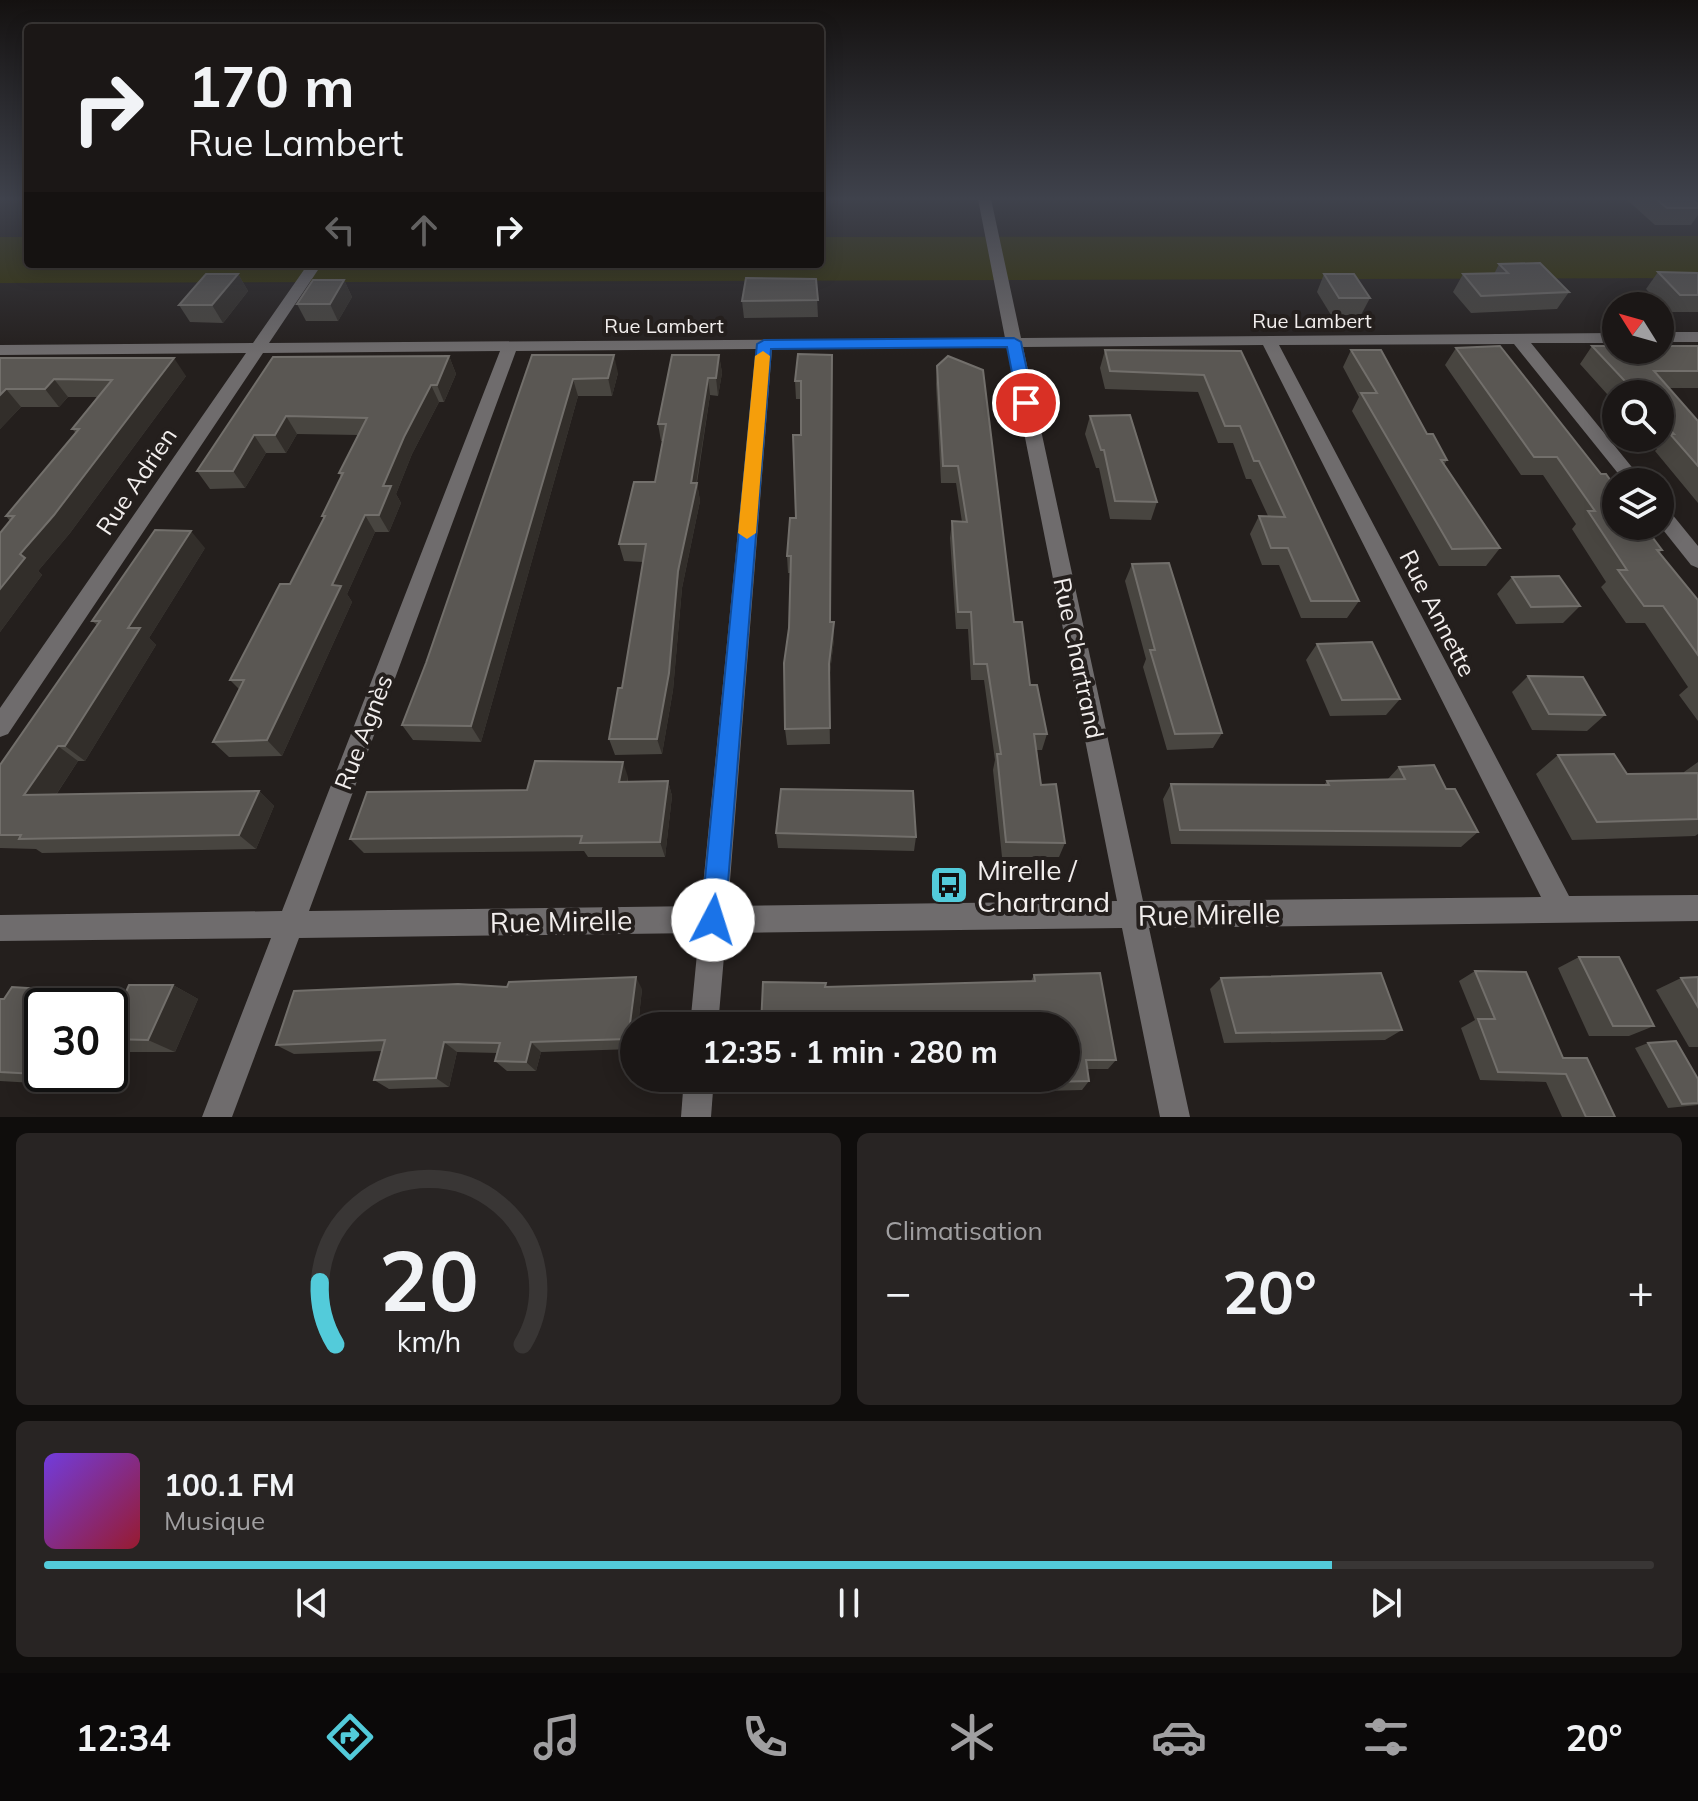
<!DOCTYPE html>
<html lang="fr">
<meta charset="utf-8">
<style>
:root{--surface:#1b1716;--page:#282423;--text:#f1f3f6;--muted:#a09fa1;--line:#393635;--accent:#53cbda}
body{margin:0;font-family:Mulish,sans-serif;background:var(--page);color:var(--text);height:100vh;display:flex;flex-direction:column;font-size:30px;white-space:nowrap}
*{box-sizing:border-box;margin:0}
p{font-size:26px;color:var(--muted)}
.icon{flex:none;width:44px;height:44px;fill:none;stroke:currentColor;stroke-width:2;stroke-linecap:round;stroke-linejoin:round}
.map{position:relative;height:1117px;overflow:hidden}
.details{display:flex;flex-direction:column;gap:16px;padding:16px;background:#0f0d0c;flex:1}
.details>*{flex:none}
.top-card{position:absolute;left:24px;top:24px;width:800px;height:244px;border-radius:8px;box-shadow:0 4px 20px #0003,0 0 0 2px var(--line);background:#1b1716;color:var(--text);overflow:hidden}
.needle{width:52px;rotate:307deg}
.fabs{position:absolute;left:1602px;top:292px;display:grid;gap:16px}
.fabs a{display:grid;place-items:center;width:72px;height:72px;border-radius:50%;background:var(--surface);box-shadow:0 4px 20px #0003,0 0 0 2px var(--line);font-size:40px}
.speed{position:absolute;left:24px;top:988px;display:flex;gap:16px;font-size:40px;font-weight:700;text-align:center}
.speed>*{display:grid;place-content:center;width:104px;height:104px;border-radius:50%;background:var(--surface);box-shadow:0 4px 20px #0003,0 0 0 2px var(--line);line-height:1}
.speed .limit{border:4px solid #111;border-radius:12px;background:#fff;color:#111}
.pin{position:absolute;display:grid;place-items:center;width:68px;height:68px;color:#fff;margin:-34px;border:4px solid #fff;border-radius:50%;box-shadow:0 2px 8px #0007}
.me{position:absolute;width:88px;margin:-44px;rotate:5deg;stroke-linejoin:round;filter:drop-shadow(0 0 6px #0008)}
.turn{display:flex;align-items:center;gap:28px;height:168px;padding:0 32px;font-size:36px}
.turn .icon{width:104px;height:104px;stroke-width:2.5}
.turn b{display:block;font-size:56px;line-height:68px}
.lanes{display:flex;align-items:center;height:76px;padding:0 32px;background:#0003;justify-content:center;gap:40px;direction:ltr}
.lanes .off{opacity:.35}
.big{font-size:60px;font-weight:700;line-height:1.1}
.details .tile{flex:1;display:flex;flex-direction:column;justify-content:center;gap:12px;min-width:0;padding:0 28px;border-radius:12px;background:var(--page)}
.details .dial{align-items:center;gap:0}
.dial svg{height:208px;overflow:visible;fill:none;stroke:var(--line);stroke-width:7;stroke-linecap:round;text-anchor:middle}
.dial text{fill:var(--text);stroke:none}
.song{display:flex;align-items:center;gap:24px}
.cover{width:96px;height:96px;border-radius:12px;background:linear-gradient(135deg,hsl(260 70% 55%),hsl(350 70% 35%))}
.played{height:8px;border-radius:4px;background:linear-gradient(90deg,var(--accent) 80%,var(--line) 80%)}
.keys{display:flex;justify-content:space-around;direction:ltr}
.heat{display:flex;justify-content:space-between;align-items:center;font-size:44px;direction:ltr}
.details .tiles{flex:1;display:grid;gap:16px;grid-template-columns:1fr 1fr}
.tile:last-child{grid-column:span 2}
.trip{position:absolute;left:620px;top:1012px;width:460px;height:80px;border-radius:40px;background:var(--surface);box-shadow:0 4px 20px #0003,0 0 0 2px var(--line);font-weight:700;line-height:80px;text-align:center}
.menu{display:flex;height:128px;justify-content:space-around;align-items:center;background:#0b0909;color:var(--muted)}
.menu .icon{width:56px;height:56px}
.menu .current{color:var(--accent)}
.menu b{font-size:36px;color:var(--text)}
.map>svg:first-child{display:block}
</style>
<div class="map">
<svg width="1698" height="1117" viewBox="0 0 1698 1117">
<rect width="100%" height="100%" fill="#241f1d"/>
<path fill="#343203" d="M1698,236V278L0,283V237H28V264H820V237Z"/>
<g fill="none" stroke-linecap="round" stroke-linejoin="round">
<g fill="#6f6c6d" fill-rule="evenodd">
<path d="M978,199H991L1021,338L1616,333V343H1531L1644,482H1625L1514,344L1279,345L1569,896L1698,895V921L1149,928L1190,1117H1160L1122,928L726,933L718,1026H690L699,933L299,938L232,1117H202L271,938L0,941V915L282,911L500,351L263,353L8,734L0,737V708L246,353L0,355V345L253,343L308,264H322L269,343L1005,338ZM1263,345L1541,897L1143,901L1023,347ZM1007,347L1117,901L728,906L772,349ZM756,349L701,906L309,911L516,351Z"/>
<rect x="1660" y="332" width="38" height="10"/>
<path d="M1660,506L1667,508L1698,546V568L1691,565L1660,526Z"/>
<path d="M684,1078H714L711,1117H681Z"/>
</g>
</g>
<g fill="#484540">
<path d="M1626,199H1691L1698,204V215L1691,225H1655Z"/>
<path d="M1499,264L1569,292L1557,309L1471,313L1453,292L1463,274H1494Z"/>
<path d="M1658,272L1698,273V312H1667L1646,289Z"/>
<path d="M238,274L248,291L223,323L190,322L179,305Z"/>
<path d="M1324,274L1370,298L1361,315H1331L1317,292Z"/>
<path d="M816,279L818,317L744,318L742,301Z"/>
<path d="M344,280L352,297L338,321H306L297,304Z"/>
<path d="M1592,346H1698V388H1669L1698,421V503L1655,451L1657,449L1646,438H1660V394H1616V404L1580,364Z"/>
<path d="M1456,348L1662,550L1659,553L1698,600V721L1679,695L1688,687L1645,623H1626L1601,587L1606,582L1572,529L1576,524L1543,475H1521L1445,365Z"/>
<path d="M1105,350L1241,351L1359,601L1347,618H1301L1279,565H1262L1250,534L1259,516H1268L1251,479H1246L1233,443H1218L1198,392L1105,389L1100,368Z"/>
<path d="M1351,350L1427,434L1447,460L1444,465L1500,548L1486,566H1439L1352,411L1359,397L1343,367Z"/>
<path d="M798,354L831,622H834V639L829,681L830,744L787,745L785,729L791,573H788L787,556L796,518L801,435V399H796L795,381Z"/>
<path d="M532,355L618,373L612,396H578L481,742L413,740L402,725L426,663Z"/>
<path d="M719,355L722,373L718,396L710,395L697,483L700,501L682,588L673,690L662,754L615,755L609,739L622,688L643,562L624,561L619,544L655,482L663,441H661L658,424Z"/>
<path d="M449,356L456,374L444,402H439L412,454L396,494L401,503L389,532H375L347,594L352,602L282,756L229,757L213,742L239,689L230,680L290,584L324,519L322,516L341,477L339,473L358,435L297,434L286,453H266L245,488L210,489L197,471L273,357Z"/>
<path d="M0,358L186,376L70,533L38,571L42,575L0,632V533L10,521L6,516L76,433L72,429L97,397H68L59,407H21L0,429Z"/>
<path d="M937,366L1014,622L1030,685L1047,734L1042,750H1037L1041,785L1065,843L1059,857H1002L993,770L995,760L984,680H971L968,629H956L950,538L952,521L962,522L956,483H941L936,384Z"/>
<path d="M1090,416L1157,502L1151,520L1110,519L1099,468H1096L1085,434Z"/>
<path d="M205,548L149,638L156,645L85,761H78L56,795L259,791L274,806L256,849L42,853L36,849L0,848V765L97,625L92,621Z"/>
<path d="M1132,564L1222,733L1213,748L1167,750L1143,667L1146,659L1125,581Z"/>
<path d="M1512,577L1580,606L1563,623L1516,624L1497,594Z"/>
<path d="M1317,644L1400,699L1386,715L1330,716L1306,660Z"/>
<path d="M1528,676L1605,715L1587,731L1532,730L1512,692Z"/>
<path d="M1558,755L1627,774L1684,773V772L1698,762V834L1695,836L1572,840L1536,774Z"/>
<path d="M1399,767L1446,789L1478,832L1461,847L1171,844L1163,799L1171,784L1324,785L1327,781L1387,780Z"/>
<path d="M628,777V782L668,781L672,796L665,857H588L584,851L364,853L350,839L527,790Z"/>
<path d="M776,833L916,837L914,851L778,848Z"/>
<path d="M1579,957L1654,1026L1629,1036H1589L1558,968Z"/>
<path d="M1475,971L1563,1058L1615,1117H1562L1546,1082L1480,1080L1461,1028L1475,1020L1459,981Z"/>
<path d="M1034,975L1116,1060L1108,1069H1087L1089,1081L1082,1090L1043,1091L1041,1078H1066V1026L1031,981Z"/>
<path d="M1698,977V1047H1689L1656,990L1681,978Z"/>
<path d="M1221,978L1402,1030L1385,1040L1224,1043L1210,989Z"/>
<path d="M173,985L198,999L175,1052H110V1006H42L68,1085L0,1081V999L125,994Z"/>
<path d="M507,987L642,989L638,1026H634V1049L541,1052L536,1071H507L495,1061L498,1053L457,1052L449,1087L389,1089L374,1080L382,1051L294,1054L276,1045Z"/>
<path d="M1648,1043L1698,1079V1105L1668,1108L1635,1048Z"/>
</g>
<g fill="#322e2a">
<path d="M238,274L248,291L223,323L212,305Z"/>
<path d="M344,280L352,297L338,321L330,304Z"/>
<path d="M614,355L618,373L612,396L608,378Z"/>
<path d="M719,355L722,373L718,396L716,378Z"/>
<path d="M449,356L456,374L444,402L437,385Z"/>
<path d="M174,358L186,376L70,533L38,571L42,575L0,632V589L20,554Z"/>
<path d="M708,378L710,395L695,491L697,483L700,501L682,588L673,690L662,754L657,739L691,483Z"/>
<path d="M54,379L68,397L59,407L45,389Z"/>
<path d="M573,379L578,396L481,742L471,726Z"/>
<path d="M431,385L439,402L412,454L396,494L401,503L389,532L379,515L383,486L404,437Z"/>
<path d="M6,389L21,407L0,429V395Z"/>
<path d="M286,416L297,434L286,453L275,435Z"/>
<path d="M254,435L266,453L245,488L233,471Z"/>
<path d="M365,515L375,532L347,594L352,602L282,756L267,740L332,585Z"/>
<path d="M191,531L205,548L149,638L156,645L85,761L65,746L128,628Z"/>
<path d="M834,622V639L829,681L830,744L829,664Z"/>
<path d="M58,746L78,761L46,810L24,795Z"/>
<path d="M623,762L628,777L625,797L619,782Z"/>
<path d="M668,781L672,796L665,857L660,842Z"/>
<path d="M259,791L274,806L256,849L239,835Z"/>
<path d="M636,977L642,989L638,1026H634V1047L628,1039Z"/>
<path d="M173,985L198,999L175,1052L148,1040Z"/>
<path d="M444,1042L457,1052L449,1087L436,1078Z"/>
<path d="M531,1042L541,1052L536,1071L526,1062Z"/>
<path d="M42,1064V1074H74L68,1085L36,1074Z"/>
</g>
<g fill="#5a5753" stroke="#726f6b" stroke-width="2">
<path d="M1656,199H1691L1698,204V208H1667Z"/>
<path d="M1540,263L1569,292L1481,296L1463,274L1508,273L1499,264Z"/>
<path d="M1658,272L1698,273V295H1680Z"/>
<path d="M206,274H238L212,305H179Z"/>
<path d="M1324,274H1354L1370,298H1339Z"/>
<path d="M746,278L816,279L818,300L742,301Z"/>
<path d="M313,280H344L330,304H297Z"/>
<path d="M1500,346L1601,474H1606L1616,488V526H1644L1662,550H1657L1698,600V655L1663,606H1644L1618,570H1627L1588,511H1595L1557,457H1534L1456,348Z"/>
<path d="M1592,346H1616V350H1660V346H1698V371H1654L1698,421V466L1670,434H1674L1660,419V394H1637Z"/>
<path d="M1105,350L1241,351L1359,601H1311L1288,548H1271L1259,516L1285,517L1259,461H1254L1240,426H1225L1204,375L1110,371Z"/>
<path d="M1351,350H1381L1427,434H1433L1447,460H1441L1500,548L1452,549L1361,393H1377Z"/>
<path d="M798,354L832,355L830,622H834L829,664L830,728L785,729L784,663L789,628L791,556H787L790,518H796L793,435H801V381H795Z"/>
<path d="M532,355H614L608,378L573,379L471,726L402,725L426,663Z"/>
<path d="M672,355H719L716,378H708L691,483H697L678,571L669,673L657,739H609L618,688H622L646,544H619L634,482H655L666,424H658Z"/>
<path d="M449,356L437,385H431L404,437L383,486H391L379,515H365L332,585L341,586L267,740L213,742L244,680H230L280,584H290L325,516H322L343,473H339L367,418L286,416L275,435H254L233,471H197L273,357Z"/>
<path d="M948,356L983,370L1014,622H1022L1030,685H1037L1047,734H1034L1041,785L1056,784L1065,843L1006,842L997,754H1001L987,664H974L971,612H958L952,521L967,522L958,466H943L937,366Z"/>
<path d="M0,358H174L54,515L20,554L25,558L0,589V533L14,516H6L79,429H72L112,380L54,379L45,389H6L0,395Z"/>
<path d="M1130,415L1157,502L1115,501L1104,450H1101L1090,416Z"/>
<path d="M155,530L191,531L128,628H140L65,746H58L24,795L259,791L239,835L19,839L21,835H0V765L100,621H92Z"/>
<path d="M1169,563L1222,733L1175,734L1150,650H1155L1132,564Z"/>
<path d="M1559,576L1580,606L1531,607L1512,577Z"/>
<path d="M1372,642L1400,699L1342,700L1317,644Z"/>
<path d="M1528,676L1583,677L1605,715L1549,714Z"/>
<path d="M1614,754L1627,774L1698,773V819L1597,822L1558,755Z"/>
<path d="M535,761L623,762L619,782L668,781L660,842L580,843L582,836L350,839L367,792L527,790Z"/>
<path d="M1434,765L1446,789H1455L1478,832L1180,830L1171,784L1329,785L1327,781L1405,779L1399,767Z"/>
<path d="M781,789L913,791L916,837L776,833Z"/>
<path d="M1579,957H1619L1654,1026H1613Z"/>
<path d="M1475,971L1526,972L1563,1058H1587L1615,1117H1586L1566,1074L1498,1072L1478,1019H1495Z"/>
<path d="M1100,973L1116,1060H1086L1089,1081L1049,1082V1078H1066V1026H761L763,982L826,983L825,987L1035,981L1034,975Z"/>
<path d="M1381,973L1402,1030L1236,1033L1221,978Z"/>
<path d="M636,977L628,1039L531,1042L526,1062L495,1061L500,1043L444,1042L436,1078L374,1080L385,1040L276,1045L294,991L458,984L507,987L509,982Z"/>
<path d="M1698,977V1007L1681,978Z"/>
<path d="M129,985H173L148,1040L110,1039V1006H42V1064L36,1074L0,1072V999H4L12,987L125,994Z"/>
<path d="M1676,1041L1698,1079V1103L1682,1104L1648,1043Z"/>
</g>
<linearGradient id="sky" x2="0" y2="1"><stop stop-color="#141110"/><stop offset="0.56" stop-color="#3f424c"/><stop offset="1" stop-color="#3f424c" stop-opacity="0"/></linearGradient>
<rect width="1698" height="355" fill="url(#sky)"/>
<path fill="#1a73e8" stroke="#114b97" stroke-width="2" d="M1014,338L1021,342L1034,403L1026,408L1018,403L1007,347L771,349L725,920L722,928L713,932L705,928L701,920L757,344L764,340Z"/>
<path fill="#f59e0b" d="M763,351L770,356L756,533L747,539L738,533L755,356Z"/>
<defs>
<symbol id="bus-square" viewBox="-11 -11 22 22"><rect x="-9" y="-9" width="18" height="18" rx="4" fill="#53cbda" stroke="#241f1d"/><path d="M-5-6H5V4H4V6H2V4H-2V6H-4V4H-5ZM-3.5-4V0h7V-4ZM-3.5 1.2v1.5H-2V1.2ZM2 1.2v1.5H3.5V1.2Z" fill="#111"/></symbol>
</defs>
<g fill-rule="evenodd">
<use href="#bus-square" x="927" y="863" width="44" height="44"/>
</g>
<g text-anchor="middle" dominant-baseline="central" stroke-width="8" stroke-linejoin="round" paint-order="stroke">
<g font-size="20" fill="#f2eeed" stroke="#241f1d">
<text x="1312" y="320">Rue Lambert</text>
<text x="664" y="325">Rue Lambert</text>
</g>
<g font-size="24" fill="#f2eeed" stroke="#241f1d">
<text transform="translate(136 481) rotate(-56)">Rue Adrien</text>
<text transform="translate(1438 613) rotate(63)">Rue Annette</text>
<text transform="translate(1079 658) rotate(78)">Rue Chartrand</text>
<text transform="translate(363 732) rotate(-69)">Rue Agnès</text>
</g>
<g font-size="28" fill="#f2eeed" stroke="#241f1d" text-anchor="start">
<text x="977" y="869">Mirelle /<tspan x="977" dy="32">Chartrand</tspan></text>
</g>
<g font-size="28" fill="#f2eeed" stroke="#241f1d">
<text transform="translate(1209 914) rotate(-1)">Rue Mirelle</text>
<text transform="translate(561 921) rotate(-1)">Rue Mirelle</text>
</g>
</g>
</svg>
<div class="fabs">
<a><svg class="needle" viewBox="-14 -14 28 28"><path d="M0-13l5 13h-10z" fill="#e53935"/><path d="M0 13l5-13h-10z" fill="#a09fa1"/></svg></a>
<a><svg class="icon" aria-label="search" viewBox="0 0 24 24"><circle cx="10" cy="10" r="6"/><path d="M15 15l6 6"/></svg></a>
<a><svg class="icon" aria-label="layers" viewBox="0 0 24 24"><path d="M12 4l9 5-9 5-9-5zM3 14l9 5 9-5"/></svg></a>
</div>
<div class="speed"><div class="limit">30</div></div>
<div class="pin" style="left:1026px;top:403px;background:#d93025"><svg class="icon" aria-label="arrive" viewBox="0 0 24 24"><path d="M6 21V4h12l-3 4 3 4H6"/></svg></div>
<svg class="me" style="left:713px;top:920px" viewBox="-20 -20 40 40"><circle r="19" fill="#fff"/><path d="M0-13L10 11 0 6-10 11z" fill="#1a73e8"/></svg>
<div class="trip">12:35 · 1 min · 280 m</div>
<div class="top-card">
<div class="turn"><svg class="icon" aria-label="right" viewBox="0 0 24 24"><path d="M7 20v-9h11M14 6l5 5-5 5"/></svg><div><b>170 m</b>Rue Lambert</div></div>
<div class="lanes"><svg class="icon off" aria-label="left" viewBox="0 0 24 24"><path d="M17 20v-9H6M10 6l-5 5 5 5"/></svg><svg class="icon off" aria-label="ahead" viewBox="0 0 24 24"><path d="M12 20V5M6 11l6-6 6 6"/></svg><svg class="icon" aria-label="right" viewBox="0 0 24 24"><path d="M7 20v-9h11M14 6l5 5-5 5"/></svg></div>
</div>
</div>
<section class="details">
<div class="tiles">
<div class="tile dial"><svg viewBox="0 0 100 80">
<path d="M14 69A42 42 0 1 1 86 69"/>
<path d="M14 69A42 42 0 0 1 8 45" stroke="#53cbda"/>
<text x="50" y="56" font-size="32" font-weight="700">20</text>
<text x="50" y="72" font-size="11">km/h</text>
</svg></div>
<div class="tile"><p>Climatisation</p>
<div class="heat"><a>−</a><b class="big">20°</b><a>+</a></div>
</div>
<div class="tile">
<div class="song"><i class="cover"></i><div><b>100.1 FM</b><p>Musique</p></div></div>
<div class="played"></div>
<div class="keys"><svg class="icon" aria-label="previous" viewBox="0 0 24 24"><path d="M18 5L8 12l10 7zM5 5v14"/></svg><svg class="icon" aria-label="pause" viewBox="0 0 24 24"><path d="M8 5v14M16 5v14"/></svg><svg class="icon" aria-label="next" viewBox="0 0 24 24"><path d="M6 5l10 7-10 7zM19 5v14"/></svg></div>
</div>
</div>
</section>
<nav class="menu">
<b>12:34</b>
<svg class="icon current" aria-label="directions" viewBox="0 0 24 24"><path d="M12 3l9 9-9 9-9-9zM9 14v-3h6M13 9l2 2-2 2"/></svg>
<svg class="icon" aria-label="music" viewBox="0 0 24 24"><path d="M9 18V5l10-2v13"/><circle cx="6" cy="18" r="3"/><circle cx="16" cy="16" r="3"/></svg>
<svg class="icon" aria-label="phone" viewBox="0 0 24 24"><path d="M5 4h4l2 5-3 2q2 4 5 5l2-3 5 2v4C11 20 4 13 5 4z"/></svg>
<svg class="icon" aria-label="climate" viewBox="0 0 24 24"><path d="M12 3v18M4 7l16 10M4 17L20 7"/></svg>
<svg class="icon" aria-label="car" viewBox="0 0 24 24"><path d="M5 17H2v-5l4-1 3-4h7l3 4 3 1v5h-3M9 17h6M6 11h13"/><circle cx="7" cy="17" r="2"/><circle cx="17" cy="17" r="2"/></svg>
<svg class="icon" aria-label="filters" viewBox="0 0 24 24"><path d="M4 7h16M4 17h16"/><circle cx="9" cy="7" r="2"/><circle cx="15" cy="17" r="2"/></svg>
<b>20°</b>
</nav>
